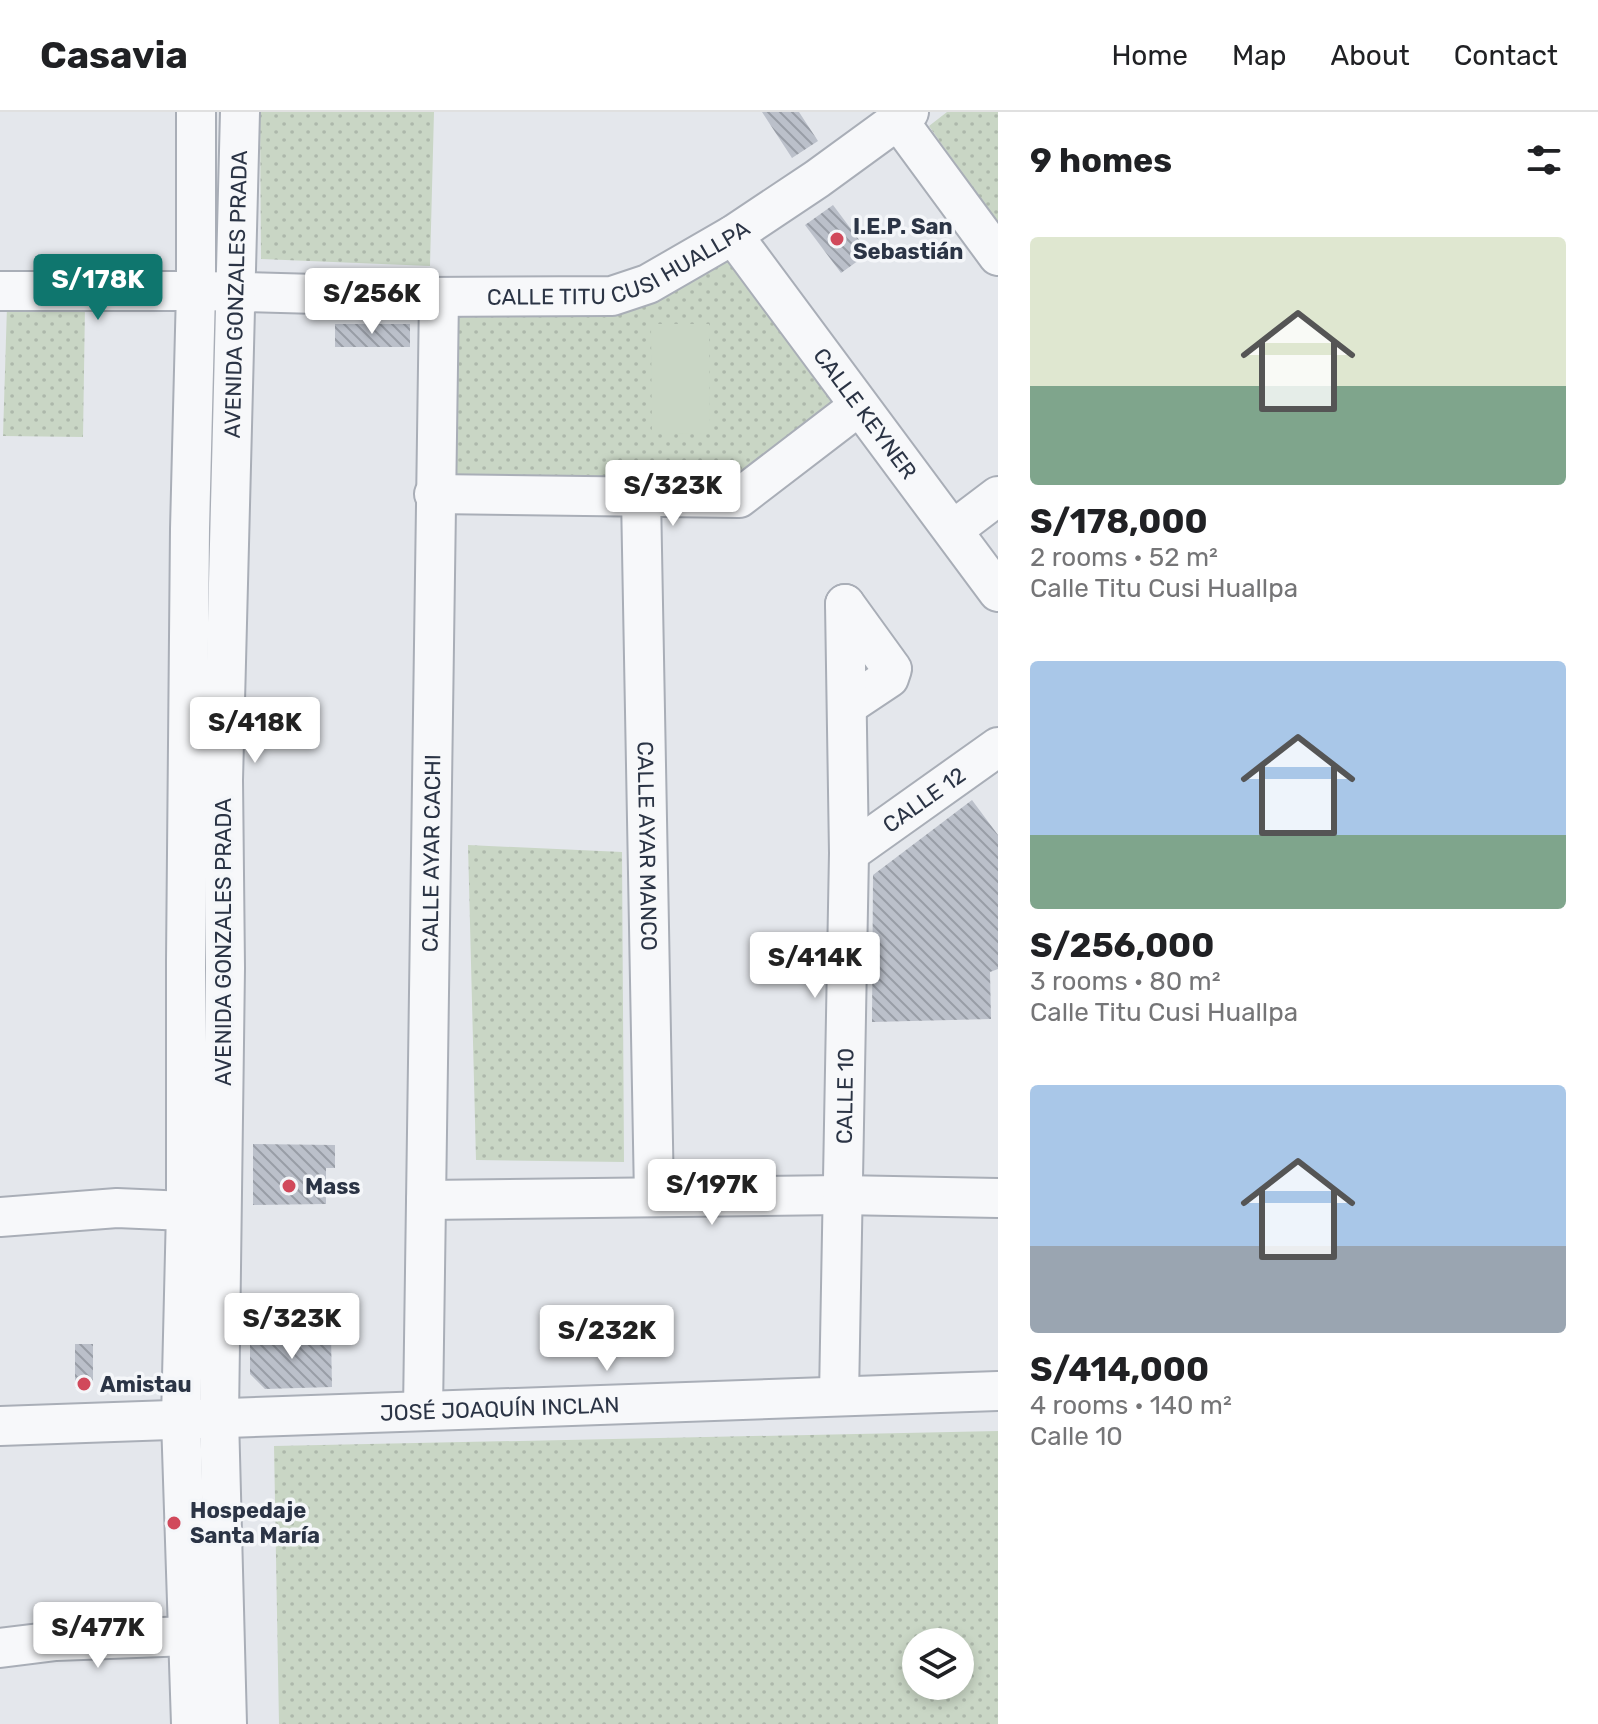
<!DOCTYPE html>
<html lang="en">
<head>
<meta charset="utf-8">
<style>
	body { margin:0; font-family:Rubik,sans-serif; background:#f6f6f6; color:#202124; height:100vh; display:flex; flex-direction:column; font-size:30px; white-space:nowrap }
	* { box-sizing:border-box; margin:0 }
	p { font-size:26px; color:#757577 }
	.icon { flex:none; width:44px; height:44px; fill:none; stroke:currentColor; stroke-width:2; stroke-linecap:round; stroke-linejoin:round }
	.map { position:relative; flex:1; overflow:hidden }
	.sheet { display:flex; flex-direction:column; background:#fff; width:600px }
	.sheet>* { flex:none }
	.fabs { position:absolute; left:902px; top:1516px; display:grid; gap:16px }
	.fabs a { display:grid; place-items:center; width:72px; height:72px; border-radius:50%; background:#fff; box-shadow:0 4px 12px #0003; font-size:40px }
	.price { position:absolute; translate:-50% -68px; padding:0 18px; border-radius:8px; background:#fff; color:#222; font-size:26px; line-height:52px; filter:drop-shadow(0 2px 4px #0008) }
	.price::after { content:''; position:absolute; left:50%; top:48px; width:24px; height:18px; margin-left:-12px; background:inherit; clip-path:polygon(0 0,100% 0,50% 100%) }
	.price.selected { background:#0f766e; color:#fff }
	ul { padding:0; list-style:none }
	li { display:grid; align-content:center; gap:16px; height:424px; padding:0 32px }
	li span { display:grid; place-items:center; height:248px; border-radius:8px; color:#555 }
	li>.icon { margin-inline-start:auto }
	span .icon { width:144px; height:144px; fill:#fffc; stroke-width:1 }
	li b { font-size:34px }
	h2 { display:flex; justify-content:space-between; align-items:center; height:96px; padding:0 32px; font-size:34px }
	header { display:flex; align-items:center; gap:48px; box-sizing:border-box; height:112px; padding:0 40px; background:#fff; border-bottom:2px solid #e0e0e0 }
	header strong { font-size:38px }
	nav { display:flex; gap:44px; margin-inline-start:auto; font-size:28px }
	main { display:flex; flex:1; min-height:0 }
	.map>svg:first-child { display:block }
	.park { fill:url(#park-dots); fill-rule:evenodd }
	.pitch { fill:#c9d6c5 }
	.building { fill:url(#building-back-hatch) }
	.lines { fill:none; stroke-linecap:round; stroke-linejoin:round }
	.minor-casing { stroke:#a9aeb7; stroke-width:42 }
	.minor { stroke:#f7f8fa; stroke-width:38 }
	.poi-dot { fill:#d1495b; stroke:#f4f6f9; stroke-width:3 }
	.labels { text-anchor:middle; stroke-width:7; stroke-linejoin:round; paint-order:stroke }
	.poi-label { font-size:22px; font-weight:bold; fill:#2b3445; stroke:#f4f6f9; text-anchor:start }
	.street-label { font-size:22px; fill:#2b3445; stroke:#f4f6f9 }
</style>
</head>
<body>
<header>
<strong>Casavia</strong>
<nav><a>Home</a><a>Map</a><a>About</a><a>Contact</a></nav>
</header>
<main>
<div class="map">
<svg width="998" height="1612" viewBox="0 0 998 1612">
	<defs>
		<pattern id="park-dots" width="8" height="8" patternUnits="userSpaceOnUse" patternTransform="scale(2)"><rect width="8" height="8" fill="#c9d6c5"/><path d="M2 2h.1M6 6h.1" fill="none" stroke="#adb8ab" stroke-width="1.8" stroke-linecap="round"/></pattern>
		<pattern id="building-back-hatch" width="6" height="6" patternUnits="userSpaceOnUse" patternTransform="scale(2)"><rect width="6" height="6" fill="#bbc0ca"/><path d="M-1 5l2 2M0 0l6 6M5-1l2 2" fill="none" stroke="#989da6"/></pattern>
	</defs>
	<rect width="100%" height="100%" fill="#e4e7ec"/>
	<!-- park -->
	<path class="park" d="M260,0H434L430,154L261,147Z
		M947,0H998V112L929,14Z
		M732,138L841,292L766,350L733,362L652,366L453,365L456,190L595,193Z
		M7,194H85L83,325L3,324Z
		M468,733L622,740L624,1050L476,1048Z
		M998,1319V1612H279L274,1334ZM916,1530H960V1574H916Z"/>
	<!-- pitch -->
	<path class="pitch" d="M651,212H709L710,321L652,322Z"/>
	<!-- building -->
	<path class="building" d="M762,0H799L818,29L792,46Z
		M833,93L869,141L841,161L805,113Z
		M335,212H410V235H335Z
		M972,688L998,723V857L990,860L991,907L872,910L873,763Z
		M253,1032L335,1033V1056H326V1092L253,1093Z
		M331,1223L332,1275L265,1277L250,1262V1224Z
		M75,1232H93V1276H75Z"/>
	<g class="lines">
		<defs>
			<g id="minor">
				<path d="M898,8L998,144"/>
				<path id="s1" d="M733,123L998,480"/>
				<path id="s2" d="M0,179H204L424,185L612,184L648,172L733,123L817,67L909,0"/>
				<path d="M434,382L739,386L859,294"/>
				<path id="s3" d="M641,384L654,1084"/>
				<path d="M953,418L998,384"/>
				<path d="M845,492L892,557L889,566L847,594"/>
				<path id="s4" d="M849,741L998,635"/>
				<path d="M426,1088L841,1083L998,1086"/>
				<path d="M0,1105L117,1096L186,1099"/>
				<path id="s5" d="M839,1284L849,741L845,492"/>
				<path id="s6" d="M423,1299L439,185"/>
				<path id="s7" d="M0,1314L998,1279"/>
				<path d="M0,1536L56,1529L189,1524"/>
				<path d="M191,1612L181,1307L186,1099V849L190,417L196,179V0"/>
				<path id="s8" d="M227,1612L219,1305L225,856L223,668L240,0"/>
			</g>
		</defs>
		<!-- minor casing -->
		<use href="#minor" class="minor-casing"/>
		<!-- minor -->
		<use href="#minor" class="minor"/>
	</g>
	<!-- markers -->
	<g class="poi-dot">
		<circle cx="837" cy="127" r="8"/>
		<circle cx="289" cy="1074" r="8"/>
		<circle cx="84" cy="1272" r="8"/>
		<circle cx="174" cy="1411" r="8"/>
	</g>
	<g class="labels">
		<!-- poi labels -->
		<g class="poi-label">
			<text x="853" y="122">I.E.P. San<tspan x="853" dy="25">Sebastián</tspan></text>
			<text x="305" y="1082">Mass</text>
			<text x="100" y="1280">Amistau</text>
			<text x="190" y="1406">Hospedaje<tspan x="190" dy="25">Santa María</tspan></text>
		</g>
		<!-- street labels -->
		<g class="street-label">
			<text dy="8" stroke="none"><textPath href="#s2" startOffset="626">CALLE TITU CUSI HUALLPA</textPath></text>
			<text dy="8" stroke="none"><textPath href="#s8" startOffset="1430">AVENIDA GONZALES PRADA</textPath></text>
			<text dy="8" stroke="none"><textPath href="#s1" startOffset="222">CALLE KEYNER</textPath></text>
			<text dy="8" stroke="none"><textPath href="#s4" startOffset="92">CALLE 12</textPath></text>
			<text dy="8" stroke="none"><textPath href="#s3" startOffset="350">CALLE AYAR MANCO</textPath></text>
			<text dy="8" stroke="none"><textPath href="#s6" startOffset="558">CALLE AYAR CACHI</textPath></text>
			<text transform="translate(223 830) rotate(-90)" y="8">AVENIDA GONZALES PRADA</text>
			<text dy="8" stroke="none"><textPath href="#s5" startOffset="300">CALLE 10</textPath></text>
			<text dy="8" stroke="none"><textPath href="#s7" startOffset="500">JOSÉ JOAQUÍN INCLAN</textPath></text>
		</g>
	</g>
</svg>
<div class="fabs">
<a><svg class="icon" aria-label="layers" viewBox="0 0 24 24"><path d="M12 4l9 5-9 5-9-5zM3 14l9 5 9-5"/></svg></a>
</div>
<b class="price selected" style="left:98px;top:210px">S/178K</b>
<b class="price" style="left:372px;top:224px">S/256K</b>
<b class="price" style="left:673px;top:416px">S/323K</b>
<b class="price" style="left:255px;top:653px">S/418K</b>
<b class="price" style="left:815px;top:888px">S/414K</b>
<b class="price" style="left:712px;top:1115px">S/197K</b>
<b class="price" style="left:292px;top:1249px">S/323K</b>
<b class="price" style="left:607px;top:1261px">S/232K</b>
<b class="price" style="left:98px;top:1558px">S/477K</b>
</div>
<section class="sheet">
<h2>9 homes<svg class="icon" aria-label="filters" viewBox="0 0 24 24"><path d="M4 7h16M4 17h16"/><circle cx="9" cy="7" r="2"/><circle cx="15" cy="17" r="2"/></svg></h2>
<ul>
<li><span style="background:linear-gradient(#dfe7d0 60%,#7fa58c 0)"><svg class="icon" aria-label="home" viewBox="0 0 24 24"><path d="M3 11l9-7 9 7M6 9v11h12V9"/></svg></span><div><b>S/178,000</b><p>2 rooms · 52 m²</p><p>Calle Titu Cusi Huallpa</p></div></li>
<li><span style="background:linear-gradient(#a9c7e8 70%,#7fa58c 0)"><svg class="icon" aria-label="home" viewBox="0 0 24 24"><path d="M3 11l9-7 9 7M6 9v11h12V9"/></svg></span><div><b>S/256,000</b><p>3 rooms · 80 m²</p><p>Calle Titu Cusi Huallpa</p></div></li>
<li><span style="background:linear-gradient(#a9c7e8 65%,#9aa5b1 0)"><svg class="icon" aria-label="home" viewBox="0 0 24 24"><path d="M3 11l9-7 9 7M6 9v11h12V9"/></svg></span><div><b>S/414,000</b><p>4 rooms · 140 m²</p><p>Calle 10</p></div></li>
</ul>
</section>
</main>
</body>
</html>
